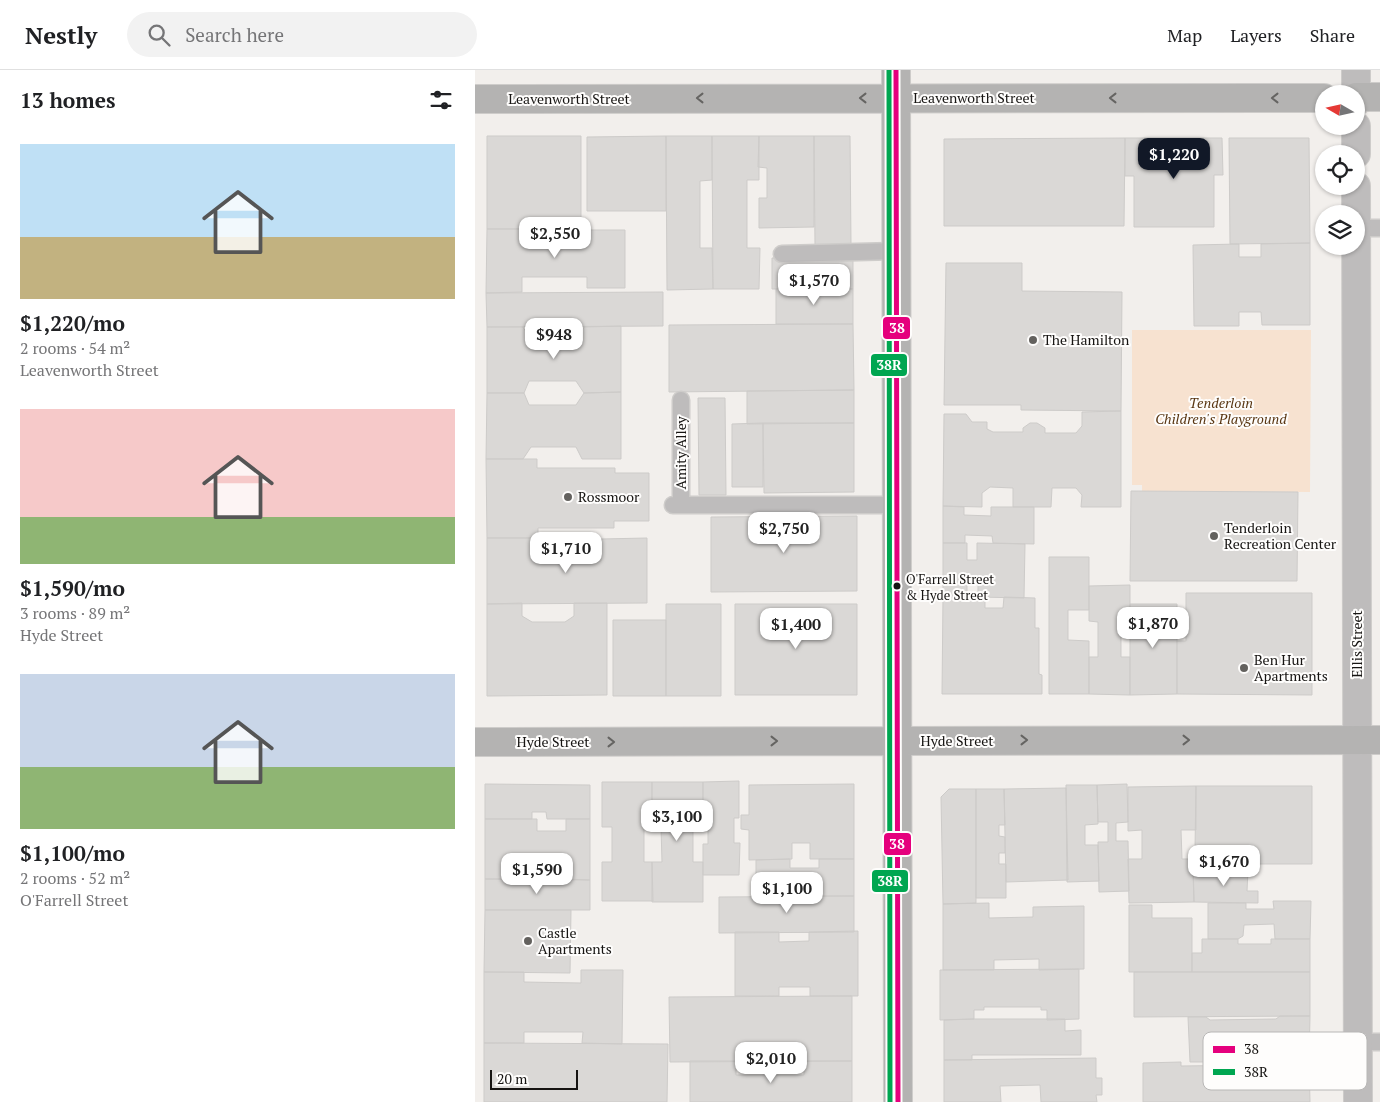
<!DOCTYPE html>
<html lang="en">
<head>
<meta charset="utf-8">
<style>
	body { margin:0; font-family:"PT Serif",serif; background:#f2f2f2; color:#202124; height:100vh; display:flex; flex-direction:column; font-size:19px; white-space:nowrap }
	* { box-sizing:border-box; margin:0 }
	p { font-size:16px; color:#757577 }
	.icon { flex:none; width:28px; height:28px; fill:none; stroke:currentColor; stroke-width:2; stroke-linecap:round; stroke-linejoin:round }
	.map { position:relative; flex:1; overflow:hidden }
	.side { display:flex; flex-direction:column; background:#fff; width:475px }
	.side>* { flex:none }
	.needle { width:32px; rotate:279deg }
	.fabs { position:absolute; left:840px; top:15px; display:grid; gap:10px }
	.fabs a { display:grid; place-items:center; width:50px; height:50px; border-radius:50%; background:#fff; box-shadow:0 1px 4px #0004; font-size:25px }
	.scale { position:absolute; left:15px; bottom:12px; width:88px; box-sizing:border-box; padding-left:5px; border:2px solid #161412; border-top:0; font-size:14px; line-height:18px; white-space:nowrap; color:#161412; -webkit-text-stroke:4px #fefdfc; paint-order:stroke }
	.price { position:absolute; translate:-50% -42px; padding:0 11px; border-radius:10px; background:#fff; color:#222; font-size:16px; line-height:32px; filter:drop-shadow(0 1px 2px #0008) }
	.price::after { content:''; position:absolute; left:50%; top:30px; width:15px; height:11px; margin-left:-8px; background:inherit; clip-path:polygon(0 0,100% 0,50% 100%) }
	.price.selected { background:#111827; color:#fff }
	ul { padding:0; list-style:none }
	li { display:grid; align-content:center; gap:10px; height:265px; padding:0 20px }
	li span { display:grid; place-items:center; height:155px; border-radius:0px; color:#555 }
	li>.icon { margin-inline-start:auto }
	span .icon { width:90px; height:90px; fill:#fffc; stroke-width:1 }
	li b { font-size:21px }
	h2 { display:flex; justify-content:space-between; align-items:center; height:60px; padding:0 20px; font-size:21px }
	header { display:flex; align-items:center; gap:30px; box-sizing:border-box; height:70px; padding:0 25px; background:#fff; border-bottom:1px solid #e0e0e0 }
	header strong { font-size:24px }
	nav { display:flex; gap:28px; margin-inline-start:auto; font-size:18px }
	.search { width:350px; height:45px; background:#f2f2f2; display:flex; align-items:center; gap:12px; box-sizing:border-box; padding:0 18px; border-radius:28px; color:#757577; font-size:19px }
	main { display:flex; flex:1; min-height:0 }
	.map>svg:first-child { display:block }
	.green { fill:#f7e2d0 }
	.building { fill:#dad8d6; stroke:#cdcbc9 }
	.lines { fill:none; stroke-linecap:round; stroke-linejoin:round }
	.lane-casing { stroke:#ceccca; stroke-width:19 }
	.street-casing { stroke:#ceccca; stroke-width:30 }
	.secondary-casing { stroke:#ceccca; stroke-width:30 }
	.lane { stroke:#bebcbc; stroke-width:16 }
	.street { stroke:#bebcbc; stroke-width:28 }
	.secondary { stroke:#b4b3b2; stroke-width:28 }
	.bus-1-casing { stroke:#fefdfc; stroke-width:9 }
	.bus-2-casing { stroke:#fefdfc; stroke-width:9 }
	.bus-1 { stroke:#e5007d; stroke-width:5 }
	.bus-2 { stroke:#00a651; stroke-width:5 }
	.oneway { stroke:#656462 }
	.poi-dot { fill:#63615e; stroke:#fefdfc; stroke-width:2 }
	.bus-dot { fill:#161412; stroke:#fefdfc; stroke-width:2 }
	.labels { text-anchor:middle; stroke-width:4; stroke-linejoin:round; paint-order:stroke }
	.bus-label { font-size:13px; fill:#161412; stroke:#fefdfc; text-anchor:start }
	.street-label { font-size:14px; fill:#161412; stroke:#fefdfc }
	.poi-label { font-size:14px; fill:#161412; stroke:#fefdfc; text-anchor:start }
	.park-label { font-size:14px; font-style:italic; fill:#583511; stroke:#fefdfc }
	.key { fill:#fefdfc; stroke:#b8b7b6; stroke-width:1 }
	.key-label { font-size:14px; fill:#161412 }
	.line-badge { stroke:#fefdfc; stroke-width:2 }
	.badge-label { font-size:14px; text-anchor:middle; font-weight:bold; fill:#fff }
</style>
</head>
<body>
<header>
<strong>Nestly</strong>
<div class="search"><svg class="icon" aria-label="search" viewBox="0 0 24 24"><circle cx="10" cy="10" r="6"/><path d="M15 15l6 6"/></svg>Search here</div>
<nav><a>Map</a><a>Layers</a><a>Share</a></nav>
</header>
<main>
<section class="side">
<h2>13 homes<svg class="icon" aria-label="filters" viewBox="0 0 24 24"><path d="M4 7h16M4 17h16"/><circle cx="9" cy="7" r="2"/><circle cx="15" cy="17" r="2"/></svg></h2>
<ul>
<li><span style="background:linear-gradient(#bfe0f5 60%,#c2b280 0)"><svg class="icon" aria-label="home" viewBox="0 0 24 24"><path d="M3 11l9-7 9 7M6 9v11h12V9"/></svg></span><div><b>$1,220/mo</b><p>2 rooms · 54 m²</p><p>Leavenworth Street</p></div></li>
<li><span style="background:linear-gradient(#f6c9c9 70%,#8fb573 0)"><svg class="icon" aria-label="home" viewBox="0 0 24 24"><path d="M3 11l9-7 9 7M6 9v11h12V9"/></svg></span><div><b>$1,590/mo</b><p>3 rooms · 89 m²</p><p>Hyde Street</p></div></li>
<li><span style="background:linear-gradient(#c9d6e8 60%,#8fb573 0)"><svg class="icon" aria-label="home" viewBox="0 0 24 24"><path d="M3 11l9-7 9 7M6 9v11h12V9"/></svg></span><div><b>$1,100/mo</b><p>2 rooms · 52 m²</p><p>O'Farrell Street</p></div></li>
</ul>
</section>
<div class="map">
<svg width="905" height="1032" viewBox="0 0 905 1032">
	<rect width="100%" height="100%" fill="#f2efec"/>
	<!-- green -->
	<path class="green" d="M657,260H836L835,422L667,421V415H657Z"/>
	<!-- building -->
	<path class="building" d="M12,66H106V160L73,159L74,149L55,150V159H12Z
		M191,66V141H112V67Z
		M191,66H237V110L225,111V178H237L238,219L192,220Z
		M237,66H284V110H272V178H285L284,219H238Z
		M284,66H339V157L284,158V128H292V98L283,97Z
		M339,66H375L376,175H340Z
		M650,68L649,156H469V69Z
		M650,68H747L748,105H739V157H659V106H650Z
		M754,68H834L835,173L755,174Z
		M12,159H51V171L106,170V160H150V218H112V207H47V222L11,223Z
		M835,173V255H787L786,242H764V256H719L718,175L764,174V187H786V174Z
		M378,187V219H297V188Z
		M471,193H547V221L647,222L646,341L546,340V335H469Z
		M301,219H378V254H301Z
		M188,222V256L12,257L11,223Z
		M378,254L379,320L194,322V255Z
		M146,256V322L109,323L101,311H54L49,323H12V257H48L55,269H102L109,257Z
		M379,320V353L272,354V321Z
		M146,322V389H107L101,377H56L48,389H11L12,323H49L54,335H101L109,323Z
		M223,328H250L251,425H224Z
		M646,341V437H606L607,425L601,418H577L576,437H538V418L515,417L507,423V437L468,436L469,344H491L497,352H512V359L518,362H548V358L555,353H562L570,358V363H601L607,356V342Z
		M288,353H379V422L289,423Z
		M288,353V417H257V354Z
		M11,389H62V398H140V403H174V451H139V458H63V468H12Z
		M656,421L823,422L822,511H655Z
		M468,436L489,437V445L516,446V437H559V474L518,473L517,466L490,465V473H468Z
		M382,446V521L236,522V447Z
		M12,468H63V491H126V469L172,468V533L12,534Z
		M468,473H492V490H502V473L550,474L549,528L503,527V512H492V527H468Z
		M574,487H614V540H593V570L614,571V624H574Z
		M655,515V551H646V587H655V625L614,624V587H623V552L614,551V516Z
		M711,523H837V625L702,624V571H711Z
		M468,527H510V538H528L529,527L560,528V558H564V604L567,605V624H467Z
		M47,533V546L57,552H90L99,546V533H132V625L12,626V534Z
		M191,534H246V626H191Z
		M260,534H382V625H260Z
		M655,534H702V624L655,625Z
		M138,550H191V626H138Z
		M264,711V748H259V773H265L264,805H228V774H233V748H228V712Z
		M127,712H177V756L169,757V792H177L178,831H127V792H137V757H127Z
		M177,712H228V757H218V792H228V832H177V792H187L186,757L177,756Z
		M10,714L115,715V749H72L71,742H57V749H10Z
		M379,714V789H335V773H317V789L274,790V760L266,759V745H274V715Z
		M652,714L653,752L641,753V771H653L654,821L624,822L623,772H633V752H623L622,715Z
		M591,715H622L623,754L610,755V775H623L624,811L592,812Z
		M721,716V760H706L707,789H718L719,832L654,833L653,789H667V760L653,761V717Z
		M721,716H837V794H751V779H720Z
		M591,718L593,810L531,812L529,719Z
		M474,719H501V833L468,834L466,727Z
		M501,719H529L530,755H524V766L530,767V783H524V794H531V828H501Z
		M10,749H62V761H91V749H115V810L91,809V798H62V809H10Z
		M315,789V798H344V789H379V826H343V819H317V826L281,827V790Z
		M739,800H773L772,821H783V833L719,832L718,803L739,804Z
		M10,809L115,810V840H10Z
		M379,826V862L244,863V827Z
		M798,831H836L835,869H800L799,854L769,855L768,866L763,869H733V833H771V839H799Z
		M514,833V848L558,847V837L609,836V899L564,900V889L519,890V900H468V834Z
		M654,835H677V848H717V902H654Z
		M10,840H96L95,903L9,902Z
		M383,861V926H335V917H304V926H260V862H304V872L334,871V862Z
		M727,869H763V874H796V869H835V902H717V883H727Z
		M604,899V949L572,950V940H566V937H509V940H499V949L465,950V900Z
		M106,900H148L147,974L107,973L108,962H49V973H9V902H49V912L106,913Z
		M659,902H835V946L659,947Z
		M377,926V991L195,992L194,927Z
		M805,946H835L834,991H804L800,985L732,986L729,992H715L713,947H731L735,950L801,949Z
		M499,949H590V961L606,960V985H497V990H469V950Z
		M9,973L193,974L192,1032H9Z
		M621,988V1008H627V1025H621L622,1032H566L565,1015L525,1016L526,1032H469V990Z
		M215,991H261V1005H329V991H377V1032H215Z
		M789,991H834L835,1032H668V993L706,992V996L790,995Z"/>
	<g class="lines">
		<defs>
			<path id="lane" d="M881,158H905
				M307,184L421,181
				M206,330V435
				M198,435H422
				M883,972H905"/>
			<path id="street" d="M881,0V32
				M881,56V84
				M881,116L883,1032"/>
			<path id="secondary" d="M421,0L423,1032
				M881,27H905
				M0,29L849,28
				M0,672L905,670"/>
		</defs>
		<!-- lane casing -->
		<use href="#lane" class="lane-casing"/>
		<!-- street casing -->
		<use href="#street" class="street-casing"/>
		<!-- secondary casing -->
		<use href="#secondary" class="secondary-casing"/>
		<!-- lane -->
		<use href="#lane" class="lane"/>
		<!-- street -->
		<use href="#street" class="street"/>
		<!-- secondary -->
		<use href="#secondary" class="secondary"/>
		<defs>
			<path id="bus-1" d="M421,0L423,1032"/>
			<path id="bus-2" d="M414,0L415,1032"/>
		</defs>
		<!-- bus-1 casing -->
		<use href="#bus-1" class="bus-1-casing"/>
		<!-- bus-2 casing -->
		<use href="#bus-2" class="bus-2-casing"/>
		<!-- bus-1 -->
		<use href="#bus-1" class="bus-1"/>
		<!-- bus-2 -->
		<use href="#bus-2" class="bus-2"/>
	</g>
	<!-- one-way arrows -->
	<defs><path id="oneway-chevron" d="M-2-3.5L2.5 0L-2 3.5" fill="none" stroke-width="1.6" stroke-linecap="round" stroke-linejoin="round" transform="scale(1.25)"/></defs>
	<g class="oneway">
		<use href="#oneway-chevron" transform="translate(225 28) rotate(180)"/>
		<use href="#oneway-chevron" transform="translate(388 28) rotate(-180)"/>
		<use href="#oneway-chevron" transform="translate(638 28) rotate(180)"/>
		<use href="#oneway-chevron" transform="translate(800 28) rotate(180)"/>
		<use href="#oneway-chevron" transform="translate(549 670)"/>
		<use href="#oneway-chevron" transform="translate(711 670)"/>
		<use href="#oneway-chevron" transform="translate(299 671)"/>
		<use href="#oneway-chevron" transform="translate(136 672)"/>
	</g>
	<!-- markers -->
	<g class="poi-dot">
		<circle cx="558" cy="270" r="5"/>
		<circle cx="93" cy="427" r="5"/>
		<circle cx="739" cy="466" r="5"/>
		<circle cx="769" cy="598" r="5"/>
		<circle cx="53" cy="871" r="5"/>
	</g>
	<circle class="bus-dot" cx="422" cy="516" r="4.5"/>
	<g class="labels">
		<!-- bus labels -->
		<g class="bus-label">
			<text x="431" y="514">O'Farrell Street<tspan x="431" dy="16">&amp; Hyde Street</tspan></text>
		</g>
		<!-- street labels -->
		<g class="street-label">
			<text x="499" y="33">Leavenworth Street</text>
			<text x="94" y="34">Leavenworth Street</text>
			<text transform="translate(206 383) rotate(-90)" y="5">Amity Alley</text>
			<text transform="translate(882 574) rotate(-90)" y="5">Ellis Street</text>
			<text x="482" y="676">Hyde Street</text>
			<text x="78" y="677">Hyde Street</text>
		</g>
		<!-- poi labels -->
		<g class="poi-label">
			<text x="568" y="275">The Hamilton</text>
			<text x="103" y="432">Rossmoor</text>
			<text x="749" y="463">Tenderloin<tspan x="749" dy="16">Recreation Center</tspan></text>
			<text x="779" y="595">Ben Hur<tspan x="779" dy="16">Apartments</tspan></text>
			<text x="63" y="868">Castle<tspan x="63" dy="16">Apartments</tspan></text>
		</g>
		<!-- park labels -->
		<g class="park-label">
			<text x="746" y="338">Tenderloin<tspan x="746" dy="16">Children's Playground</tspan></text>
		</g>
	</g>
	<!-- legend -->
	<rect x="728" y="962" width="164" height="58" rx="8" class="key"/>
	<rect x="738" y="976" width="22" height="7" fill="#e5007d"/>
	<rect x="738" y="999" width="22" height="6" fill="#00a651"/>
	<g class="key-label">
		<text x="769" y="984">38</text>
		<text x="769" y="1007">38R</text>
	</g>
	<g class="line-badge">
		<rect x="407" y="246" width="29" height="24" rx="5" fill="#e5007d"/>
		<rect x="395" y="283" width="38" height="24" rx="5" fill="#00a651"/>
		<rect x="408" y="762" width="29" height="24" rx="5" fill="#e5007d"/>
		<rect x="396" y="799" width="38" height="24" rx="5" fill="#00a651"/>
	</g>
	<g class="badge-label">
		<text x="422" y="263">38</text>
		<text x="414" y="300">38R</text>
		<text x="422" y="779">38</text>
		<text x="415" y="816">38R</text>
	</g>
</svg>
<div class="fabs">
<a><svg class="needle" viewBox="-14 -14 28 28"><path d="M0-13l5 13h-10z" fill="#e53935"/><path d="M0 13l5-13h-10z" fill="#757577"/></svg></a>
<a><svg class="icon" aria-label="locate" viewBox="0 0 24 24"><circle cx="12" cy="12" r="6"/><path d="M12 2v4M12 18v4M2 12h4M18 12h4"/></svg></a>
<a><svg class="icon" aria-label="layers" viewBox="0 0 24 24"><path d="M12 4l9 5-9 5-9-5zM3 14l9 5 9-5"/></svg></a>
</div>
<div class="scale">20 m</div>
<b class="price selected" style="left:699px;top:110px">$1,220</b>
<b class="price" style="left:80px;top:189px">$2,550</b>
<b class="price" style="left:339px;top:236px">$1,570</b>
<b class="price" style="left:79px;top:290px">$948</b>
<b class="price" style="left:309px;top:484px">$2,750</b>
<b class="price" style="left:91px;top:504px">$1,710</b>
<b class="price" style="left:678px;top:579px">$1,870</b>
<b class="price" style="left:321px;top:580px">$1,400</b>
<b class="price" style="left:202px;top:772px">$3,100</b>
<b class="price" style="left:749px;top:817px">$1,670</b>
<b class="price" style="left:62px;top:825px">$1,590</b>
<b class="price" style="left:312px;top:844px">$1,100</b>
<b class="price" style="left:296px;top:1014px">$2,010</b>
</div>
</main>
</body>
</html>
